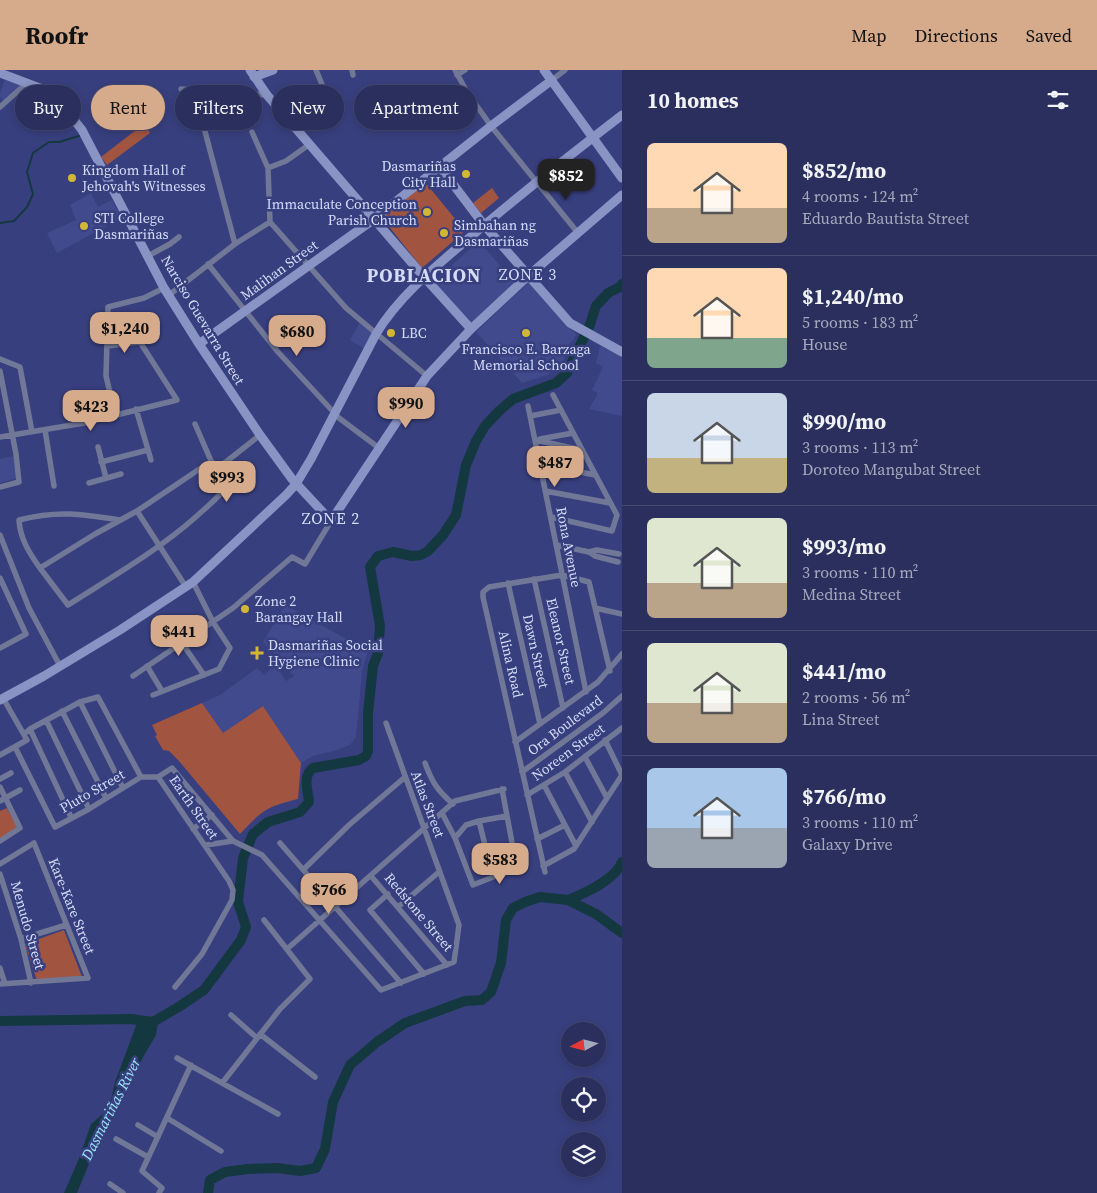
<!DOCTYPE html>
<html lang="en">
<head>
<meta charset="utf-8">
<style>
	body { margin:0; font-family:"Source Serif 4",serif; background:#323764; color:#f1f3f6; height:100vh; display:flex; flex-direction:column; font-size:19px; white-space:nowrap }
	* { box-sizing:border-box; margin:0 }
	p { font-size:16px; color:#a5a9bc }
	.icon { flex:none; width:28px; height:28px; fill:none; stroke:currentColor; stroke-width:2; stroke-linecap:round; stroke-linejoin:round }
	.map { position:relative; flex:1; overflow:hidden }
	.side { display:flex; flex-direction:column; background:#2a2f5e; width:475px }
	.side>* { flex:none }
	.hud { position:absolute; left:15px; top:15px; width:475px; height:45px; display:flex; gap:10px }
	.needle { width:32px; rotate:263deg }
	.tools { position:absolute; left:561px; top:952px; display:grid; gap:10px }
	.tools a { display:grid; place-items:center; width:45px; height:45px; border-radius:50%; background:#2a2f5e; box-shadow:0 2px 8px #0003,0 0 0 1px #464a73; font-size:25px }
	.price { position:absolute; translate:-50% -42px; padding:0 11px; border-radius:10px; background:#d6ab8b; color:#111; font-size:16px; line-height:32px; filter:drop-shadow(0 1px 2px #0008) }
	.price::after { content:''; position:absolute; left:50%; top:30px; width:15px; height:11px; margin-left:-8px; background:inherit; clip-path:polygon(0 0,100% 0,50% 100%) }
	.price.active { background:#222; color:#fff }
	ul { padding:0; list-style:none }
	li { display:flex; align-items:center; gap:15px; height:125px; padding:0 25px }
	li+li { border-top:1px solid #464a73 }
	li span { display:grid; place-items:center; flex:none; width:140px; height:100px; border-radius:8px; color:#555 }
	li>.icon { margin-inline-start:auto }
	span .icon { width:60px; height:60px; fill:#fffc; stroke-width:1 }
	li b { font-size:21px }
	h2 { display:flex; justify-content:space-between; align-items:center; height:60px; padding:0 25px; font-size:21px }
	.pill { padding:0 18px; border-radius:22px; background:#2a2f5e; box-shadow:0 2px 8px #0003,0 0 0 1px #464a73; font-size:18px; line-height:45px }
	.pill.active { background:#d6ab8b; color:#111 }
	header { display:flex; align-items:center; gap:30px; box-sizing:border-box; height:70px; padding:0 25px; background:#d6ab8b; color:#111 }
	header strong { font-size:24px }
	nav { display:flex; gap:28px; margin-inline-start:auto; font-size:18px }
	main { display:flex; flex:1; min-height:0 }
	.map>svg:first-child { display:block }
	.built { fill:#424a8e }
	.green { fill:#a15541 }
	.water { fill:#143840 }
	.lines { fill:none; stroke-linecap:round; stroke-linejoin:round }
	.stream { stroke:#143840; stroke-width:2 }
	.river { stroke:#143840; stroke-width:10 }
	.street { stroke:#717897; stroke-width:5.5 }
	.secondary { stroke:#8993c4; stroke-width:9 }
	.poi-dot { fill:#d4b635; stroke:#383f7e; stroke-width:2 }
	.labels { text-anchor:middle; stroke-width:5; stroke-linejoin:round; paint-order:stroke }
	.poi-label { font-size:14px; fill:#d5dcfa; stroke:#383f7e; text-anchor:start }
	.street-label { font-size:14px; fill:#d5dcfa; stroke:#383f7e }
	.water-label { font-size:15px; font-style:italic; fill:#99e9fd; stroke:#383f7e }
	.quarter-label { font-size:16px; letter-spacing:1px; fill:#d5dcfa; stroke:#383f7e }
	.district-label { font-size:19px; font-weight:bold; letter-spacing:1px; fill:#d5dcfa; stroke:#383f7e }
</style>
</head>
<body>
<header>
<strong>Roofr</strong>
<nav><a>Map</a><a>Directions</a><a>Saved</a></nav>
</header>
<main>
<div class="map">
<svg width="622" height="1123" viewBox="0 0 622 1123">
	<rect width="100%" height="100%" fill="#383f7e"/>
	<!-- built -->
	<path class="built" d="M5,10L22,15L4,31L0,27V23Z
		M91,123L98,137L112,130L121,148L57,183L47,163L76,150L70,135Z
		M479,171L507,204L516,198L523,205L471,255L433,212Z
		M529,212L569,258L577,264L569,275L562,294L550,304L522,313L476,262Z
		M360,252L374,263L365,279L350,270Z
		M600,276L622,286V346L589,339L598,323L592,320L603,297L596,293Z
		M14,386L18,408L0,413V389Z
		M285,535L368,581L362,601L356,667L350,675L337,680L313,686L301,693L263,636L223,664L202,633L220,625L257,598L264,605L275,595L286,611L294,606L263,572Z"/>
	<!-- green -->
	<path class="green" d="M145,53L150,63L107,95L101,87Z
		M425,112L465,161L422,198L383,149V146Z
		M492,118L499,128L481,143L473,133Z
		M202,633L223,663L263,636L301,693L298,729C265,737 263,740 240,764L179,691L169,681L163,680L155,666L157,665L152,655Z
		M7,738L17,757L0,769V741Z
		M64,860L82,907L37,911L25,874Z"/>
	<!-- water -->
	<path class="water" d="M158,952L156,965L143,987L119,1039L98,1072L77,1123H64L80,1086L91,1054L105,1042L111,1030L115,1012L137,953Z"/>
	<g class="lines">
		<!-- stream -->
		<path class="stream" d="M0,153L14,151L27,137L33,124L27,102L33,83L49,72H59L82,65"/>
		<!-- river -->
		<path class="river" d="M589,257L596,236L608,223L620,217L622,214
			M568,830C585,823 615,810 622,792
			M0,951L131,949L153,952
			M147,964L153,952L180,936L204,920L241,870L246,857L238,832L243,788L253,764L268,752L300,742L309,732C308,720 302,706 313,698L359,690L366,686L368,681V643L373,596L378,583L380,556L370,497L378,486L393,482L412,486L421,485L428,481L443,465L456,445L466,395L476,371L485,356L499,341L513,329L556,313L567,303L584,267
			M208,1123L210,1110L225,1102L248,1099L277,1098L300,1101L316,1098L325,1079L333,1032L350,995L377,972L405,953L465,931L482,930L491,922L501,893L506,850L513,838L525,832L540,827L568,830L596,844L622,863"/>
		<!-- street -->
		<path class="street" d="M316,0L328,29
			M352,0L353,5
			M455,0L467,22L491,56L578,163
			M457,5L465,0
			M552,10L565,0
			M181,19L267,25
			M0,37L27,13
			M203,54L235,174
			M252,62L268,98
			M270,152L346,238L427,306
			M270,152L268,98L286,91L310,74
			M148,186L170,174L179,167
			M208,194L278,282L339,348L379,378
			M169,225L235,174L270,152
			M107,276L140,272
			M0,289L20,297L32,362
			M0,301L16,384L19,412L0,417
			M528,336L586,622
			M136,339L151,390
			M115,344L106,306L108,237L144,228L164,218
			M530,346L561,340
			M195,354L212,393
			M45,360L54,416
			M0,367L84,353L177,330L140,272L139,252
			M540,369L573,363
			M535,370L582,380
			M98,377L106,408
			M101,392L148,380
			M540,394L595,405
			M222,395L212,393L207,394L137,441L95,464L40,498L68,535C112,507 159,480 198,445C210,434 222,425 230,412L222,395L260,365
			M89,413L121,404
			M545,421L610,433
			M137,441L186,517
			M551,447L612,461L617,445L553,325
			M0,465L29,538L60,596
			M556,475L589,482L595,486L618,492
			M589,482L597,480L619,484
			M40,498C29,483 20,468 19,450C58,440 82,444 120,450
			M0,508L26,564L0,578
			M534,509L563,638
			M508,513L540,654
			M595,538L622,544
			M182,573L204,605
			M147,596L162,621
			M133,606L233,538L292,487L305,494L331,451
			M153,625L219,599L230,578L213,552L193,512
			M80,632L123,718
			M62,641L106,728
			M46,650L89,739
			M30,659L71,747
			M24,664L30,659L80,632L98,627L141,707
			M605,670L622,705
			M515,672L598,612L622,584
			M15,677L55,757L89,739L141,707
			M0,685L27,670L3,628
			M585,687L607,728
			M425,693C432,712 437,720 453,734
			M522,702L603,643L622,626
			M565,702L592,752
			M141,707H158L229,811L233,820L232,830L202,884L175,917
			M158,707L172,698L233,771
			M0,709L11,703
			M544,715L576,776
			M0,717L20,758L0,771
			M527,725L565,702L622,658
			M0,731L20,720
			M442,743L455,768L473,815L493,807L516,794L502,719
			M479,751L493,807
			M193,759L212,745
			M455,768L466,755L479,751L507,746
			M537,769L565,755
			M280,773L401,913
			M206,775L233,771L262,785L381,920L454,892L459,855L386,653
			M0,794L34,773L88,908L0,914
			M543,796L574,779L622,705
			M304,799L349,755L404,708
			M545,802L483,527V522L489,517L562,505L589,512L610,601
			M0,804L21,869L31,913
			M371,806L447,895
			M388,824L370,840L424,904
			M398,837L439,802
			M21,869L66,855
			M287,879L455,731L504,719
			M0,898L5,914
			M231,945L257,968
			M260,964L315,1007
			M177,988L278,1044
			M223,1012L280,939L310,909L264,850
			M167,1048L221,1081
			M138,1055L158,1067
			M116,1069L148,1087
			M110,1114L123,1123
			M159,1123L162,1118L142,1101L191,995"/>
		<!-- secondary -->
		<path class="secondary" d="M250,0L267,25L424,207L471,259
			M544,0L622,108
			M0,3L53,23L82,60L164,218L199,274L260,365L292,409L331,451L427,306L471,259L528,206L622,125
			M254,7L273,0
			M440,97L484,155L570,253L622,282
			M199,274L370,152L491,56L552,10
			M0,630L44,606L120,560L193,512L286,425L296,414L311,389L376,264C399,226 435,197 468,169C518,126 570,85 622,45"/>
	</g>
	<!-- markers -->
	<g class="poi-dot">
		<circle cx="466" cy="104" r="5"/>
		<circle cx="72" cy="108" r="5"/>
		<circle cx="427" cy="142" r="5"/>
		<circle cx="84" cy="156" r="5"/>
		<circle cx="444" cy="163" r="5"/>
		<circle cx="391" cy="263" r="5"/>
		<circle cx="526" cy="263" r="5"/>
		<circle cx="245" cy="539" r="5"/>
		<path d="M254.5 575.5h5v5h5v5h-5v5h-5v-5h-5v-5h5z"/>
	</g>
	<g class="labels">
		<!-- poi labels -->
		<g class="poi-label">
			<text x="456" y="101" text-anchor="end">Dasmariñas<tspan x="456" dy="16">City Hall</tspan></text>
			<text x="82" y="105">Kingdom Hall of<tspan x="82" dy="16">Jehovah's Witnesses</tspan></text>
			<text x="417" y="139" text-anchor="end">Immaculate Conception<tspan x="417" dy="16">Parish Church</tspan></text>
			<text x="94" y="153">STI College<tspan x="94" dy="16">Dasmariñas</tspan></text>
			<text x="454" y="160">Simbahan ng<tspan x="454" dy="16">Dasmariñas</tspan></text>
			<text x="401" y="268">LBC</text>
			<text x="526" y="284" text-anchor="middle">Francisco E. Barzaga<tspan x="526" dy="16">Memorial School</tspan></text>
			<text x="255" y="536">Zone 2<tspan x="255" dy="16">Barangay Hall</tspan></text>
			<text x="268" y="580">Dasmariñas Social<tspan x="268" dy="16">Hygiene Clinic</tspan></text>
		</g>
		<!-- street labels -->
		<g class="street-label">
			<text transform="translate(279 200) rotate(-36)" y="5">Malihan Street</text>
			<text transform="translate(203 250) rotate(59)" y="5">Narciso Guevarra Street</text>
			<text transform="translate(569 477) rotate(79)" y="5">Rona Avenue</text>
			<text transform="translate(561 571) rotate(77)" y="5">Eleanor Street</text>
			<text transform="translate(536 581) rotate(77)" y="5">Dawn Street</text>
			<text transform="translate(511 594) rotate(77)" y="5">Alina Road</text>
			<text transform="translate(565 655) rotate(-37)" y="5">Ora Boulevard</text>
			<text transform="translate(568 682) rotate(-36)" y="5">Noreen Street</text>
			<text transform="translate(92 721) rotate(-30)" y="5">Pluto Street</text>
			<text transform="translate(428 734) rotate(69)" y="5">Atlas Street</text>
			<text transform="translate(194 737) rotate(55)" y="5">Earth Street</text>
			<text transform="translate(72 836) rotate(68)" y="5">Kare-Kare Street</text>
			<text transform="translate(419 842) rotate(50)" y="5">Redstone Street</text>
			<text transform="translate(28 855) rotate(74)" y="5">Menudo Street</text>
		</g>
		<!-- water labels -->
		<g class="water-label">
			<text transform="translate(111 1039) rotate(-63)" y="5">Dasmariñas River</text>
		</g>
		<!-- quarter labels -->
		<g class="quarter-label">
			<text x="528" y="210">ZONE 3</text>
			<text x="331" y="454">ZONE 2</text>
		</g>
		<!-- district labels -->
		<g class="district-label">
			<text x="424" y="212">POBLACION</text>
		</g>
	</g>
</svg>
<div class="tools">
<a><svg class="needle" viewBox="-14 -14 28 28"><path d="M0-13l5 13h-10z" fill="#e53935"/><path d="M0 13l5-13h-10z" fill="#a5a9bc"/></svg></a>
<a><svg class="icon" aria-label="locate" viewBox="0 0 24 24"><circle cx="12" cy="12" r="6"/><path d="M12 2v4M12 18v4M2 12h4M18 12h4"/></svg></a>
<a><svg class="icon" aria-label="layers" viewBox="0 0 24 24"><path d="M12 4l9 5-9 5-9-5zM3 14l9 5 9-5"/></svg></a>
</div>
<b class="price active" style="left:566px;top:131px">$852</b>
<b class="price" style="left:125px;top:284px">$1,240</b>
<b class="price" style="left:297px;top:287px">$680</b>
<b class="price" style="left:406px;top:359px">$990</b>
<b class="price" style="left:91px;top:362px">$423</b>
<b class="price" style="left:555px;top:418px">$487</b>
<b class="price" style="left:227px;top:433px">$993</b>
<b class="price" style="left:179px;top:587px">$441</b>
<b class="price" style="left:500px;top:815px">$583</b>
<b class="price" style="left:329px;top:845px">$766</b>
<div class="hud">
<a class="pill">Buy</a>
<a class="pill active">Rent</a>
<a class="pill">Filters</a>
<a class="pill">New</a>
<a class="pill">Apartment</a>
</div>
</div>
<section class="side">
<h2>10 homes<svg class="icon" aria-label="filters" viewBox="0 0 24 24"><path d="M4 7h16M4 17h16"/><circle cx="9" cy="7" r="2"/><circle cx="15" cy="17" r="2"/></svg></h2>
<ul>
<li><span style="background:linear-gradient(#ffd9b3 65%,#b9a48a 0)"><svg class="icon" aria-label="home" viewBox="0 0 24 24"><path d="M3 11l9-7 9 7M6 9v11h12V9"/></svg></span><div><b>$852/mo</b><p>4 rooms · 124 m²</p><p>Eduardo Bautista Street</p></div></li>
<li><span style="background:linear-gradient(#ffd9b3 70%,#7fa58c 0)"><svg class="icon" aria-label="home" viewBox="0 0 24 24"><path d="M3 11l9-7 9 7M6 9v11h12V9"/></svg></span><div><b>$1,240/mo</b><p>5 rooms · 183 m²</p><p>House</p></div></li>
<li><span style="background:linear-gradient(#c9d6e8 65%,#c2b280 0)"><svg class="icon" aria-label="home" viewBox="0 0 24 24"><path d="M3 11l9-7 9 7M6 9v11h12V9"/></svg></span><div><b>$990/mo</b><p>3 rooms · 113 m²</p><p>Doroteo Mangubat Street</p></div></li>
<li><span style="background:linear-gradient(#dfe7d0 65%,#b9a48a 0)"><svg class="icon" aria-label="home" viewBox="0 0 24 24"><path d="M3 11l9-7 9 7M6 9v11h12V9"/></svg></span><div><b>$993/mo</b><p>3 rooms · 110 m²</p><p>Medina Street</p></div></li>
<li><span style="background:linear-gradient(#dfe7d0 60%,#b9a48a 0)"><svg class="icon" aria-label="home" viewBox="0 0 24 24"><path d="M3 11l9-7 9 7M6 9v11h12V9"/></svg></span><div><b>$441/mo</b><p>2 rooms · 56 m²</p><p>Lina Street</p></div></li>
<li><span style="background:linear-gradient(#a9c7e8 60%,#9aa5b1 0)"><svg class="icon" aria-label="home" viewBox="0 0 24 24"><path d="M3 11l9-7 9 7M6 9v11h12V9"/></svg></span><div><b>$766/mo</b><p>3 rooms · 110 m²</p><p>Galaxy Drive</p></div></li>
</ul>
</section>
</main>
</body>
</html>
